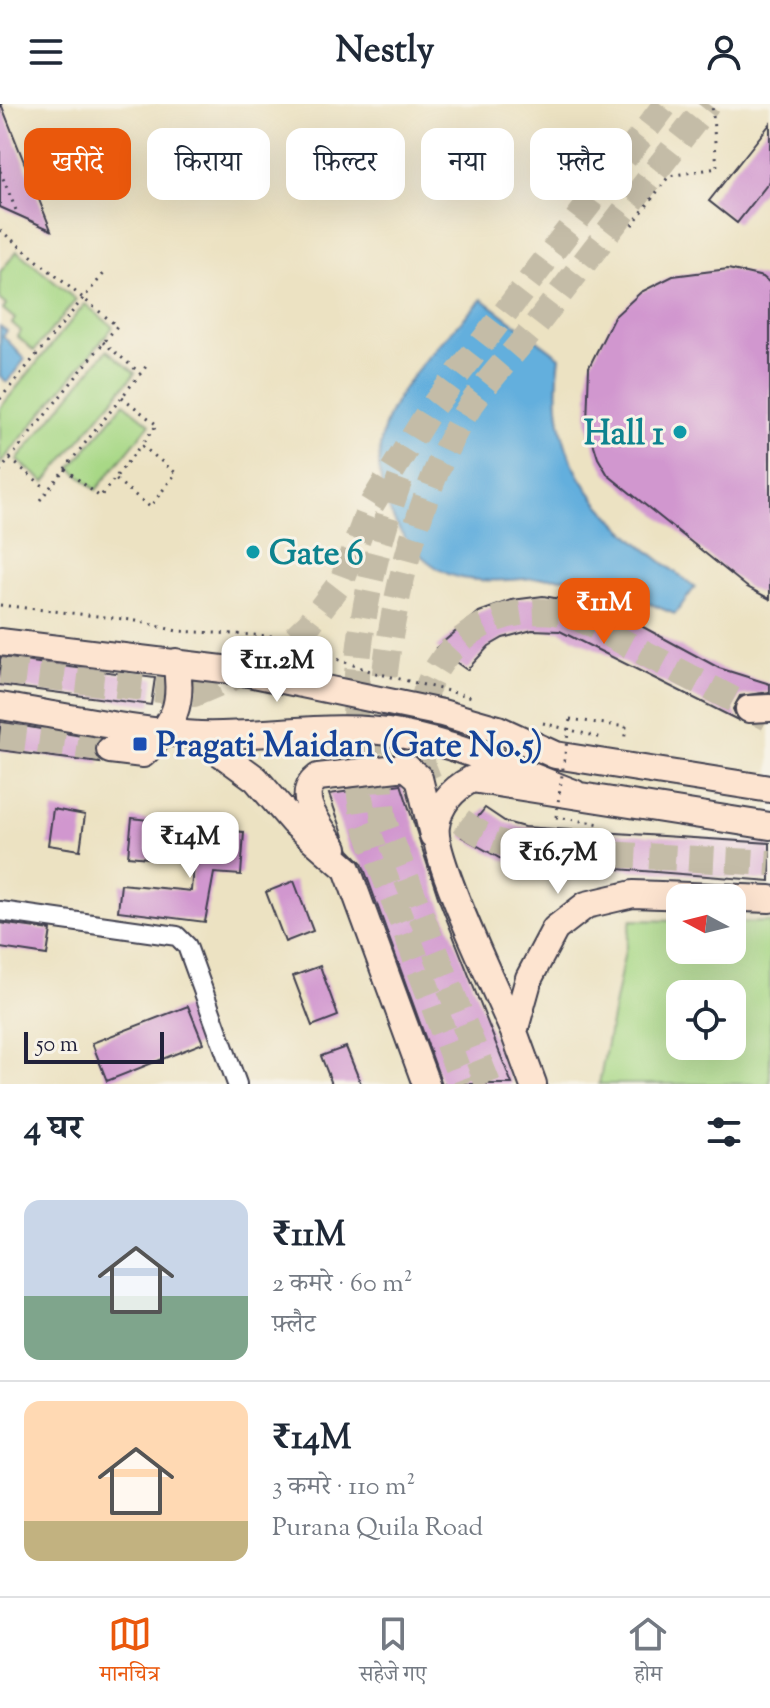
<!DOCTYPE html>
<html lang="hi">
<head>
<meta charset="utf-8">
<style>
	body { margin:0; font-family:"Sorts Mill Goudy","Noto Serif Devanagari",serif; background:#f2f2f3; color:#1f2937; height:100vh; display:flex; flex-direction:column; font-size:30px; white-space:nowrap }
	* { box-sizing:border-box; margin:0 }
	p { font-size:26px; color:#747a83 }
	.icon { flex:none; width:44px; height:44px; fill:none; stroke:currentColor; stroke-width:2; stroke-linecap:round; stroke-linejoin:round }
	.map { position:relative; height:980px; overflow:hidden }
	.sheet { display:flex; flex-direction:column; background:#fff; flex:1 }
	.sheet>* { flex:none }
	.hud { position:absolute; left:24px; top:24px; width:722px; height:72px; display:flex; gap:16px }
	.needle { width:52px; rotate:277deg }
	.tools { position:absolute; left:666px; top:780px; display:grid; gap:16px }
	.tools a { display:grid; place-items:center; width:80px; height:80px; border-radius:16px; background:#fff; box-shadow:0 8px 32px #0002; font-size:40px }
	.scale { position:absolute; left:24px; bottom:20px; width:140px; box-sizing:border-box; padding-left:8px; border:4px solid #22223b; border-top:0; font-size:22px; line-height:28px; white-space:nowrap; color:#22223b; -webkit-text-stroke:6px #f7f3e8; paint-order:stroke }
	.price { position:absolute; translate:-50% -68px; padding:0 18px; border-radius:16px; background:#fff; color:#222; font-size:26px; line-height:52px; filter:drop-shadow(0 2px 4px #0008) }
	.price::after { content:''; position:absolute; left:50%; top:48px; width:24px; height:18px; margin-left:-12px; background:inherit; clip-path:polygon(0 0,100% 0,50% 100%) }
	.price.on { background:#ea580c; color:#fff }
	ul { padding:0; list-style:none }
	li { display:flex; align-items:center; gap:24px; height:200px; padding:0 24px }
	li+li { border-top:2px solid #e0e1e3 }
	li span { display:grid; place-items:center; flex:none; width:224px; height:160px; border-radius:16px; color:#555 }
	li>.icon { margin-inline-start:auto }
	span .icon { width:96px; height:96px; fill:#fffc; stroke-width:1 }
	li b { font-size:34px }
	h2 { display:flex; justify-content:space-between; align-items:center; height:96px; padding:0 24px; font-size:34px }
	.chip { padding:0 28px; border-radius:16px; background:#fff; box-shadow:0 8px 32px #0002; font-size:28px; line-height:72px }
	.chip.on { background:#ea580c; color:#fff }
	header { display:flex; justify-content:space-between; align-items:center; height:104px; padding:0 24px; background:#fff; font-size:36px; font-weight:700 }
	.menu { display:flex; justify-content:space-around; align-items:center; height:112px; border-top:2px solid #e0e1e3; background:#fff; font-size:22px; color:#747a83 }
	.menu a { display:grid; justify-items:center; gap:4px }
	.menu .on { color:#ea580c }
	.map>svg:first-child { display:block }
	.green { fill:#a8d886; stroke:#657d60; stroke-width:2; fill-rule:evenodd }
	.water { fill:#64afdd; stroke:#43688c; stroke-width:2 }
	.building { fill:#d197cf }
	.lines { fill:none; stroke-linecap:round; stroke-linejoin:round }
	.secondary-tunnel { stroke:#c4bca7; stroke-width:26; stroke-dasharray:26 13; stroke-linecap:butt }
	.street-casing { stroke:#403f4f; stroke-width:22 }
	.secondary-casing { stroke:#403f4f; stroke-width:30 }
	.path { stroke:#403f4f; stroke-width:3; stroke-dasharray:2 6; stroke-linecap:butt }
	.street { stroke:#fff; stroke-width:18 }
	.secondary { stroke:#fde4d0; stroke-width:26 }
	.path-bridge { stroke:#403f4f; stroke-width:3; stroke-dasharray:2 6; stroke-linecap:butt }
	.culture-dot { fill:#0f9aa8; stroke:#f7f3e8; stroke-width:3 }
	.transit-dot { fill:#1a4fb4; stroke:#f7f3e8; stroke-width:3 }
	.labels { text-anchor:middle; stroke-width:6; stroke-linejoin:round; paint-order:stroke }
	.culture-label { font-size:34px; font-weight:bold; fill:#0d838f; stroke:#f7f3e8; text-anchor:end }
	.transit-label { font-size:34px; font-weight:bold; fill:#164399; stroke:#f7f3e8; text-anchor:start }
</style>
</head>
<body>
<header><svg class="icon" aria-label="menu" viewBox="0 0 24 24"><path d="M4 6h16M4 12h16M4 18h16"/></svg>Nestly<svg class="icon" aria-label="person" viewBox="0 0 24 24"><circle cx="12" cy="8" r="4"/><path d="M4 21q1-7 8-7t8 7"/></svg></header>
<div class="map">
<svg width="770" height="980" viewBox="0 0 770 980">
	<rect width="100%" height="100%" fill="#f7f3e8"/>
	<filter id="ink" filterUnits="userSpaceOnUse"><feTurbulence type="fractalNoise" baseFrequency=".0125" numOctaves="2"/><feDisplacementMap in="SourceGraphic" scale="16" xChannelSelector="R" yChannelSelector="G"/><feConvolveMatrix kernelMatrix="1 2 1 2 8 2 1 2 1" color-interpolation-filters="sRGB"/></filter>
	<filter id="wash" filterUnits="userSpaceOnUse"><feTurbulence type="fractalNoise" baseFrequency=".006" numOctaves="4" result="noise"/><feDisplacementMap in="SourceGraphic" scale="32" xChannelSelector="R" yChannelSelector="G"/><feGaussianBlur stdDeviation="1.8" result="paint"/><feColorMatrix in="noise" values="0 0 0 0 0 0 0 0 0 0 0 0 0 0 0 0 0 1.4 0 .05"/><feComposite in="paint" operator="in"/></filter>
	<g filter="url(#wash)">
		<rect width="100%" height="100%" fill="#ece2c2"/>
		<!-- green -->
		<path class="green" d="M17,147L76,196L34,247L17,232L21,227L12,219L15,215L3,205L6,201L0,196V168Z
			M85,200L113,223L0,360V304Z
			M107,246L135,269L45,378L17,356Z
			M124,299L150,320L96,386L71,364Z
			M631,816L680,817V846H732V819L770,818V980H599ZM680,890H732V942H680Z"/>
		<!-- water -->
		<path class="water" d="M482,195L560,253C543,368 611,421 695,483L675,510C646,499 614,482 584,476C541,468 499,483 457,473C432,467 406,439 395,418C345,321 422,261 482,195Z
			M0,222L7,227L3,232L25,255L7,278L0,272Z"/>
		<g id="blocks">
			<!-- building -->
			<path class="building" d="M0,0H1L51,126L0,103Z
				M770,20V77L737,119L709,97Z
				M728,165L763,173L770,179V495L747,483L608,371L598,354L587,319L589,263L614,213L641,188L673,172Z
				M543,492L606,503L719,564L770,580V588L740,592L733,605L738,616L560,527L532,526L503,534L489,542L467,566L436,544L479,508L512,496Z
				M0,554L155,574L151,601L0,581Z
				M0,618L99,635L94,645L100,659L0,646Z
				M401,680L439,796L512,980H442L362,759L349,746L329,690Z
				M485,704L506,718L524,723L770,739V777L503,756L462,733Z
				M53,705L85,711L80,746L48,741Z
				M132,714L164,718L159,755L128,752Z
				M196,724L244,728L241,771L214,769L205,818L118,807L121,780L191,787Z
				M294,777L313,827L285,838L266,788Z
				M0,819L51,826L47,851L0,844Z
				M320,862L338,912L312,922L293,872Z
				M188,902L203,939L107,977L92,939Z
				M346,943L361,980H332L321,952Z"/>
		</g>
	</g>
	<g filter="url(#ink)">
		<use href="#blocks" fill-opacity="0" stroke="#403f4f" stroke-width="2"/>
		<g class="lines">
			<!-- secondary-tunnel -->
			<path class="secondary-tunnel" d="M400,375C361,484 343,603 364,717L463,980
				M0,567L194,590L244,569L289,539L309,520L342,477L370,403L430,306L666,0
				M768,614L572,511C428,478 356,669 487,733C507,743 530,744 553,747L770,759
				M0,632L110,646
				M488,980L384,718C368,598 400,428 458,322C477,286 511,253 536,221C593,147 650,74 708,0"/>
			<defs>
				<path id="street" d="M0,807L177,832L187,842L237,980"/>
				<path id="secondary" d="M0,538L239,567L442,609L498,625L555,651L770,685
					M0,602C65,612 134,628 200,631C267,633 335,618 400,630C460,641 517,667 574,689
					M749,605L770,604
					M196,631L256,675L293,718L347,765L426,980
					M110,646L143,650C174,619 184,602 176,558
					M334,744C322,724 292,692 318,673L406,663L419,674L433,731
					M514,928C498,890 431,753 436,722C439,700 453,685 472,675L770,722
					M533,980L514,928L529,874L555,825L586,801L633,790L770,795"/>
			</defs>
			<!-- street casing -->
			<use href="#street" class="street-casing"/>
			<!-- secondary casing -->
			<use href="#secondary" class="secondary-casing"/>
			<!-- path -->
			<path class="path" d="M0,67L18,111
				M632,121L669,72L717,64L712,0
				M0,126L117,222L0,367
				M103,238L140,269
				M122,293L157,321L141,341
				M0,295L106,167
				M10,355L47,385
				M65,365L100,393L141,341L176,369L150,403L115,375
				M40,396L148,260
				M0,501L132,516L177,527L272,532L376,569L472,593
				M570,615L626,623L624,638
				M543,619L602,634
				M556,713L600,720"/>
			<!-- street -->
			<use href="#street" class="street"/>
			<!-- secondary -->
			<use href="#secondary" class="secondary"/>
			<!-- path-bridge -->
			<path class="path-bridge" d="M556,713L570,615"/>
		</g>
	</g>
	<!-- markers -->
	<g class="culture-dot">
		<circle cx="680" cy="328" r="8"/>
		<circle cx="253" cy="448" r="8"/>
	</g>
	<rect class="transit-dot" x="132" y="632" width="16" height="16" rx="4"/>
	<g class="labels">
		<!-- culture labels -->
		<g class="culture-label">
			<text x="664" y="340">Hall 1</text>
			<text x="269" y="460" text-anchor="start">Gate 6</text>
		</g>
		<!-- transit labels -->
		<g class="transit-label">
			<text x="156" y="652">Pragati Maidan (Gate No.5)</text>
		</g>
	</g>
</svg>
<div class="tools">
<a><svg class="needle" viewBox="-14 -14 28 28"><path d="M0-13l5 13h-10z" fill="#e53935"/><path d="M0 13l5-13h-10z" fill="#747a83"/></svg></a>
<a><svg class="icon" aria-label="locate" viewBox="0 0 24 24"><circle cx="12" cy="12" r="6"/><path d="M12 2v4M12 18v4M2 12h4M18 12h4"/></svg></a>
</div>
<div class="scale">50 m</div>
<b class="price on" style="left:604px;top:542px">₹11M</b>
<b class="price" style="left:277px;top:600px">₹11.2M</b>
<b class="price" style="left:190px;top:776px">₹14M</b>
<b class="price" style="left:558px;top:792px">₹16.7M</b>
<div class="hud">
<a class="chip on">खरीदें</a>
<a class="chip">किराया</a>
<a class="chip">फ़िल्टर</a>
<a class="chip">नया</a>
<a class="chip">फ़्लैट</a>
</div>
</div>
<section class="sheet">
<h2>4 घर<svg class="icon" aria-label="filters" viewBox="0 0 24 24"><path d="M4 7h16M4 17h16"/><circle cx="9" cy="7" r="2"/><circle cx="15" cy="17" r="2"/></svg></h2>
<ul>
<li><span style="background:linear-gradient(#c9d6e8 60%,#7fa58c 0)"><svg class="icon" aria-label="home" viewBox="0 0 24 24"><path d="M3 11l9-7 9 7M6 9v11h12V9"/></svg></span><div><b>₹11M</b><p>2 कमरे · 60 m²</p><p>फ़्लैट</p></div></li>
<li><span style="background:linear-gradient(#ffd9b3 75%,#c2b280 0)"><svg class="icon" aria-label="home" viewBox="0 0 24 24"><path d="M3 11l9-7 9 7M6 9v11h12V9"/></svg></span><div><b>₹14M</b><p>3 कमरे · 110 m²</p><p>Purana Quila Road</p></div></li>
</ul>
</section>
<nav class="menu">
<a class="on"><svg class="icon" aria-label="map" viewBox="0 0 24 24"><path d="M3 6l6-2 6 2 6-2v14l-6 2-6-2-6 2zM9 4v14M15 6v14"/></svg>मानचित्र</a>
<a><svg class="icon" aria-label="saved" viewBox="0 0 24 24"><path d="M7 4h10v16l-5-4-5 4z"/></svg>सहेजे गए</a>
<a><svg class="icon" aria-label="home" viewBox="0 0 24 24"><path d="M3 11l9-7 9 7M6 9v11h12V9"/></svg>होम</a>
</nav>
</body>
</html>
